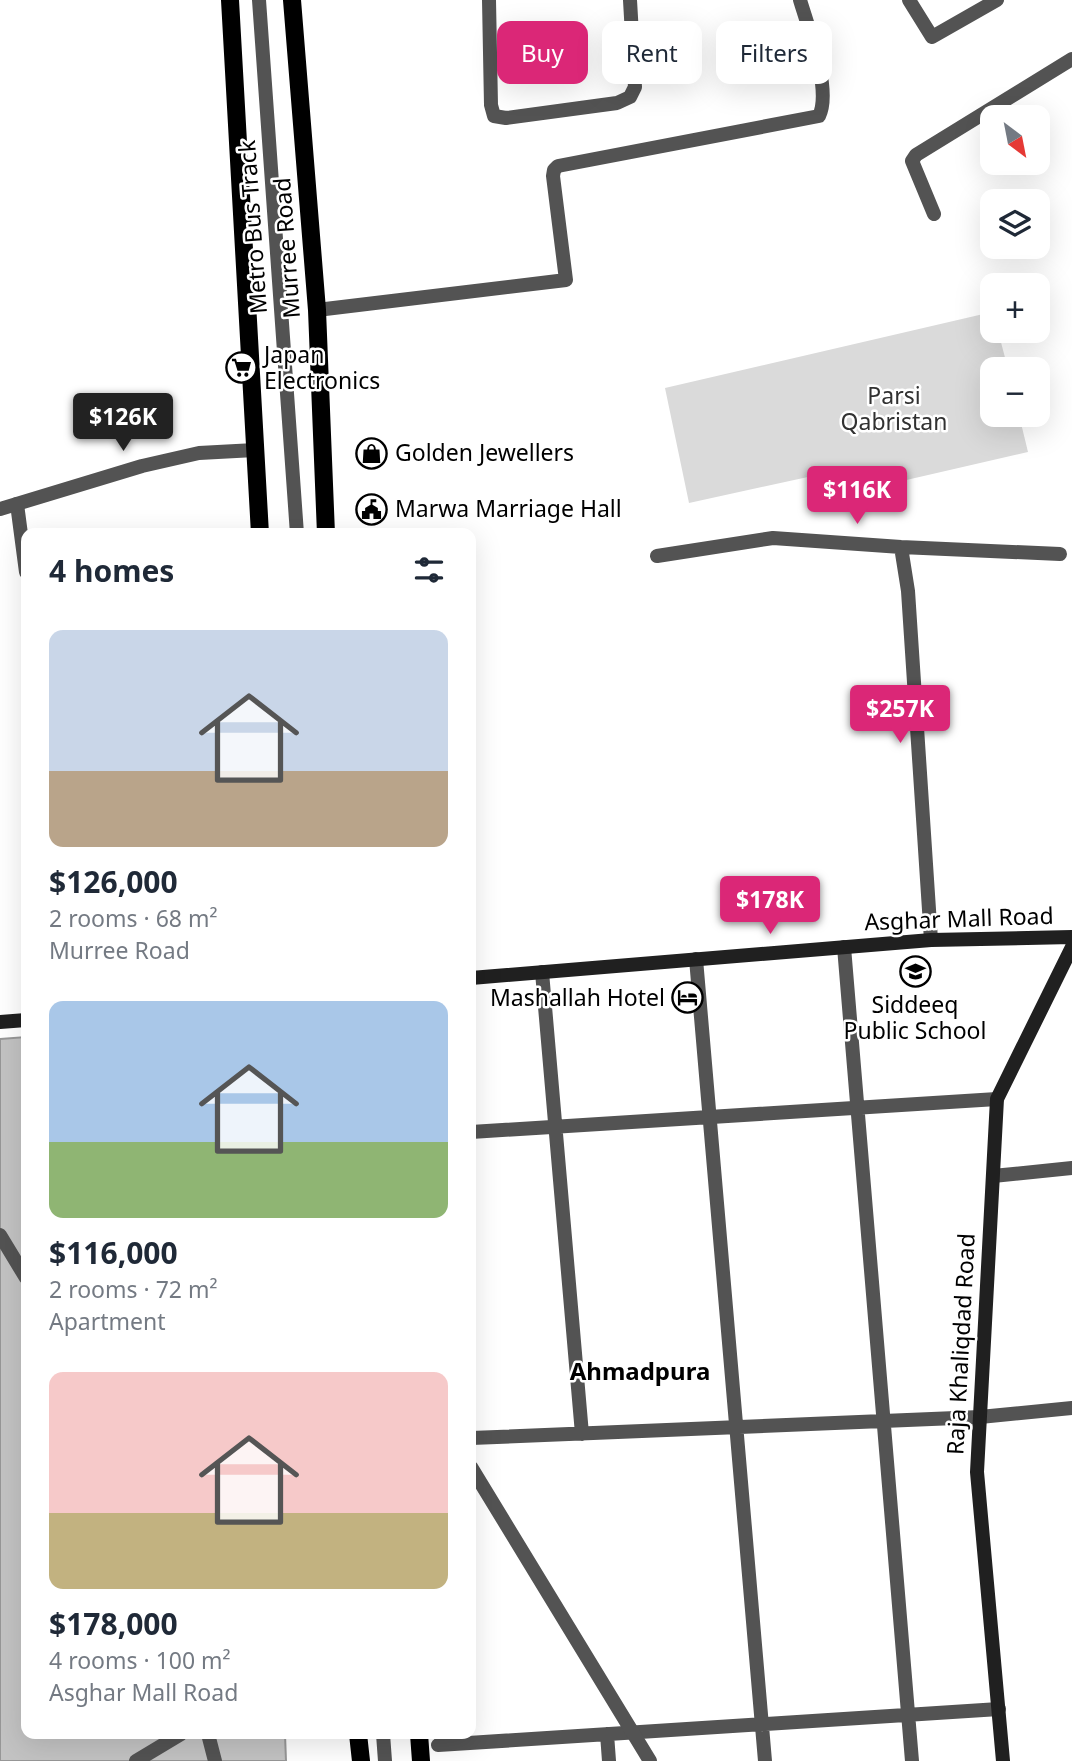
<!DOCTYPE html>
<html lang="en">
<head>
<meta charset="utf-8">
<style>
	body { margin:0; font-family:"Noto Sans",sans-serif; background:#f6f6f7; color:#1f2937; height:100vh; display:flex; flex-direction:column; font-size:26px; white-space:nowrap }
	* { box-sizing:border-box; margin:0 }
	p { font-size:23px; color:#747a83 }
	.icon { flex:none; width:38px; height:38px; fill:none; stroke:currentColor; stroke-width:2; stroke-linecap:round; stroke-linejoin:round }
	.map { position:relative; flex:1; overflow:hidden }
	.panel { position:absolute; left:21px; top:528px; width:455px; height:1211px; display:flex; flex-direction:column; background:#fff; border-radius:14px; box-shadow:0 7px 28px #0002 }
	.panel>* { flex:none }
	.guide { position:absolute; left:497px; top:21px; width:469px; height:63px; display:flex; gap:14px }
	.needle { width:46px; rotate:148deg }
	.buttons { position:absolute; left:980px; top:105px; display:grid; gap:14px }
	.buttons a { display:grid; place-items:center; width:70px; height:70px; border-radius:14px; background:#fff; box-shadow:0 7px 28px #0002; font-size:35px }
	.price { position:absolute; translate:-50% -60px; padding:0 16px; border-radius:7px; background:#db2777; color:#fff; font-size:23px; line-height:46px; filter:drop-shadow(0 2px 4px #0008) }
	.price::after { content:''; position:absolute; left:50%; top:42px; width:21px; height:16px; margin-left:-10px; background:inherit; clip-path:polygon(0 0,100% 0,50% 100%) }
	.price.current { background:#222; color:#fff }
	ul { padding:0; list-style:none }
	li { display:grid; align-content:center; gap:14px; height:371px; padding:0 28px }
	li span { display:grid; place-items:center; height:217px; border-radius:14px; color:#555 }
	li>.icon { margin-inline-start:auto }
	span .icon { width:126px; height:126px; fill:#fffc; stroke-width:1 }
	li b { font-size:30px }
	h2 { display:flex; justify-content:space-between; align-items:center; height:84px; padding:0 28px; font-size:30px }
	.chip { padding:0 24px; border-radius:14px; background:#fff; box-shadow:0 7px 28px #0002; font-size:24px; line-height:63px }
	.chip.current { background:#db2777; color:#fff }
	.map>svg:first-child { display:block }
	.green { fill:#dadada }
	.building { fill:#c3c3c3; stroke:#979797; stroke-width:2 }
	.lines { fill:none; stroke-linecap:round; stroke-linejoin:round }
	.lane { stroke:#535353; stroke-width:14 }
	.street { stroke:#535353; stroke-width:14 }
	.secondary { stroke:#202020; stroke-width:14 }
	.primary { stroke:#000; stroke-width:18 }
	.labels { text-anchor:middle; stroke-width:5; stroke-linejoin:round; paint-order:stroke }
	.street-label { font-size:23px; fill:#000; stroke:#fff }
	.poi-label { font-size:23px; fill:#000; stroke:#fff; text-anchor:start }
	.park-label { font-size:23px; fill:#313131; stroke:#fff }
	.neighbourhood-label { font-size:24px; font-weight:bold; fill:#000; stroke:#fff }
</style>
</head>
<body>
<div class="map">
<svg width="1072" height="1761" viewBox="0 0 1072 1761">
	<rect width="100%" height="100%" fill="#fff"/>
	<!-- green -->
	<path class="green" d="M992,312V331H998L1008,369H992V415H1019L1028,452L863,490L840,470L689,503L665,388Z"/>
	<!-- building -->
	<path class="building" d="M26,1037V1734H285L286,1761H0V1039Z"/>
	<g class="lines">
		<!-- lane -->
		<path class="lane" d="M259,0L297,534
			M17,504L26,572
			M844,947L912,1761
			M696,959L765,1761
			M542,972L582,1434
			M471,1132L997,1099
			M0,1235L26,1278
			M471,1438L980,1417
			M208,1734L215,1761
			M383,1734L385,1761
			M607,1734L609,1761
			M438,1745L999,1709
			M136,1761L181,1734"/>
		<!-- street -->
		<path class="street" d="M489,0L491,105L494,116L506,118L617,103L630,97L635,87L630,0
			M909,0L932,37L997,0
			M934,214L912,161L916,155L1072,59
			M317,310L566,280L553,176L554,170L558,166L819,116C832,90 808,27 800,0
			M0,509L142,466L199,453L255,450
			M901,547L908,591L931,940
			M657,556L773,538L901,547L1060,554
			M993,1176L1072,1168
			M980,1417L1072,1408
			M471,1467L650,1761"/>
		<!-- secondary -->
		<path class="secondary" d="M471,978L931,940L1072,937
			M0,1022L26,1020
			M1003,1761L977,1472L997,1099L1072,947"/>
		<!-- primary -->
		<path class="primary" d="M230,0L260,534
			M292,0L317,310L326,534
			M358,1734L361,1761
			M419,1734L421,1761"/>
	</g>
	<!-- icons -->
	<defs>
		<symbol id="supermarket-ring" viewBox="-11 -11 22 22"><circle r="9.5" fill="#fff" stroke="#000" stroke-width="1.5"/><path d="M-6-5.5h2.5l.6 2H6L4.5 2H-2.5L-4.4-4H-6ZM-1.5 3.2a1.3 1.3 0 1 0 .1 0ZM3 3.2a1.3 1.3 0 1 0 .1 0Z" fill="#000"/></symbol>
		<symbol id="shop-ring" viewBox="-11 -11 22 22"><circle r="9.5" fill="#fff" stroke="#000" stroke-width="1.5"/><path d="M-5-2.5h2.3a2.7 3.5 0 0 1 5.4 0H5L5.5 6h-11ZM-1.5-2.5h3a1.5 2.3 0 0 0-3 0Z" fill="#000"/></symbol>
		<symbol id="civic-ring" viewBox="-11 -11 22 22"><circle r="9.5" fill="#fff" stroke="#000" stroke-width="1.5"/><path d="M-.6-6.5H3V-4.5H.6V-3L4-1V1h2V6H-6V1h2V-1L-.6-3ZM-1.2 2.5V6h2.4V2.5Z" fill="#000"/></symbol>
		<symbol id="school-ring" viewBox="-11 -11 22 22"><circle r="9.5" fill="#fff" stroke="#000" stroke-width="1.5"/><path d="M0-5L7-2L0 1L-7-2ZM-4 1L0 2.5L4 1V4Q0 6-4 4Z" fill="#000"/></symbol>
		<symbol id="hotel-ring" viewBox="-11 -11 22 22"><circle r="9.5" fill="#fff" stroke="#000" stroke-width="1.5"/><path d="M-6-4.5h1.5V1H6V5H4.5V3h-9V5H-6ZM-4 0a1.8 1.8 0 1 1 3.6 0ZM.5 0V-2.5h3Q6-2.5 6 0Z" fill="#000"/></symbol>
	</defs>
	<g fill-rule="evenodd">
		<use href="#supermarket-ring" x="224" y="350" width="35" height="35"/>
		<use href="#shop-ring" x="354" y="436" width="35" height="35"/>
		<use href="#civic-ring" x="354" y="492" width="35" height="35"/>
		<use href="#school-ring" x="898" y="954" width="35" height="35"/>
		<use href="#hotel-ring" x="670" y="980" width="35" height="35"/>
	</g>
	<g class="labels">
		<!-- street labels -->
		<g class="street-label">
			<text transform="translate(253 227) rotate(-94)" y="8">Metro Bus Track</text>
			<text transform="translate(287 248) rotate(-94)" y="8">Murree Road</text>
			<text transform="translate(959 919) rotate(-2)" y="8">Asghar Mall Road</text>
			<text transform="translate(961 1344) rotate(-87)" y="8">Raja Khaliqdad Road</text>
		</g>
		<!-- poi labels -->
		<g class="poi-label">
			<text x="264" y="363">Japan<tspan x="264" dy="26">Electronics</tspan></text>
			<text x="395" y="461">Golden Jewellers</text>
			<text x="395" y="517">Marwa Marriage Hall</text>
			<text x="665" y="1006" text-anchor="end">Mashallah Hotel</text>
			<text x="915" y="1013" text-anchor="middle">Siddeeq<tspan x="915" dy="26">Public School</tspan></text>
		</g>
		<!-- park labels -->
		<g class="park-label">
			<text x="894" y="404">Parsi<tspan x="894" dy="26">Qabristan</tspan></text>
		</g>
		<!-- neighbourhood labels -->
		<g class="neighbourhood-label">
			<text x="640" y="1380">Ahmadpura</text>
		</g>
	</g>
</svg>
<div class="buttons">
<a><svg class="needle" viewBox="-14 -14 28 28"><path d="M0-13l5 13h-10z" fill="#e53935"/><path d="M0 13l5-13h-10z" fill="#747a83"/></svg></a>
<a><svg class="icon" aria-label="layers" viewBox="0 0 24 24"><path d="M12 4l9 5-9 5-9-5zM3 14l9 5 9-5"/></svg></a>
<a>+</a>
<a>−</a>
</div>
<b class="price current" style="left:123px;top:453px">$126K</b>
<b class="price" style="left:857px;top:526px">$116K</b>
<b class="price" style="left:900px;top:745px">$257K</b>
<b class="price" style="left:770px;top:936px">$178K</b>
<div class="guide">
<a class="chip current">Buy</a>
<a class="chip">Rent</a>
<a class="chip">Filters</a>
</div>
<section class="panel">
<h2>4 homes<svg class="icon" aria-label="filters" viewBox="0 0 24 24"><path d="M4 7h16M4 17h16"/><circle cx="9" cy="7" r="2"/><circle cx="15" cy="17" r="2"/></svg></h2>
<ul>
<li><span style="background:linear-gradient(#c9d6e8 65%,#b9a48a 0)"><svg class="icon" aria-label="home" viewBox="0 0 24 24"><path d="M3 11l9-7 9 7M6 9v11h12V9"/></svg></span><div><b>$126,000</b><p>2 rooms · 68 m²</p><p>Murree Road</p></div></li>
<li><span style="background:linear-gradient(#a9c7e8 65%,#8fb573 0)"><svg class="icon" aria-label="home" viewBox="0 0 24 24"><path d="M3 11l9-7 9 7M6 9v11h12V9"/></svg></span><div><b>$116,000</b><p>2 rooms · 72 m²</p><p>Apartment</p></div></li>
<li><span style="background:linear-gradient(#f6c9c9 65%,#c2b280 0)"><svg class="icon" aria-label="home" viewBox="0 0 24 24"><path d="M3 11l9-7 9 7M6 9v11h12V9"/></svg></span><div><b>$178,000</b><p>4 rooms · 100 m²</p><p>Asghar Mall Road</p></div></li>
</ul>
</section>
</div>
</body>
</html>
